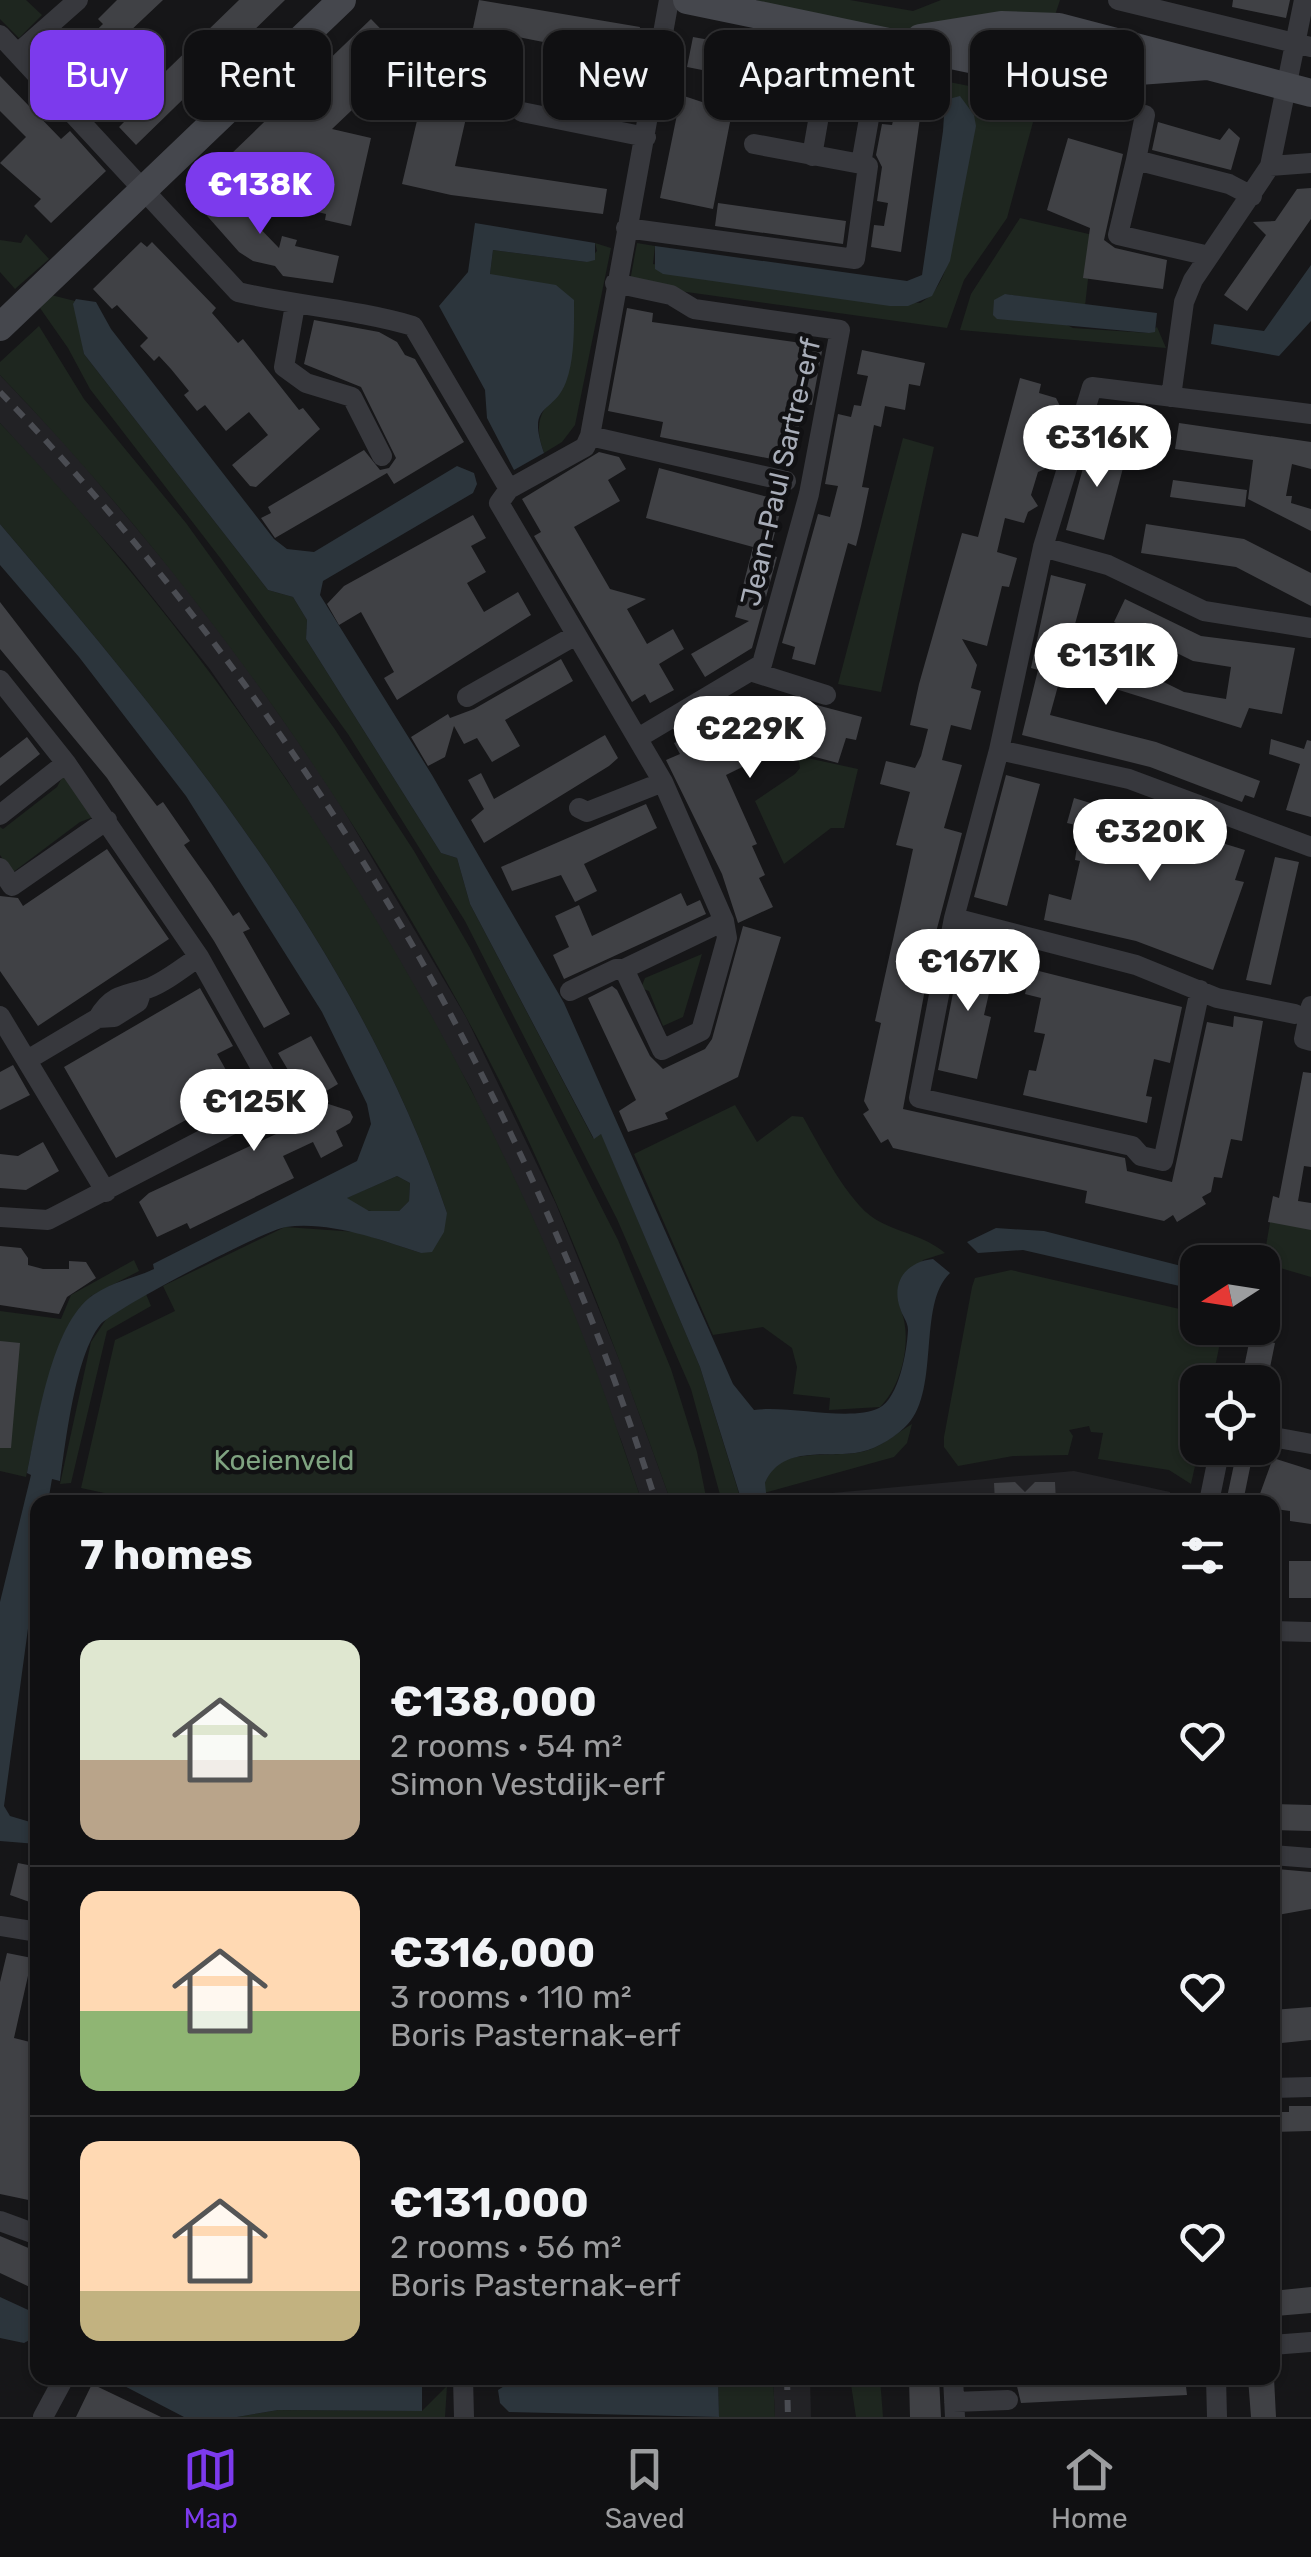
<!DOCTYPE html>
<html lang="en">
<head>
<meta charset="utf-8">
<style>
	body { margin:0; font-family:Rubik,sans-serif; background:#1e1e20; color:#f1f3f6; height:100vh; display:flex; flex-direction:column; font-size:38px; white-space:nowrap }
	* { box-sizing:border-box; margin:0 }
	p { font-size:32px; color:#9c9d9f }
	.icon { flex:none; width:55px; height:55px; fill:none; stroke:currentColor; stroke-width:2; stroke-linecap:round; stroke-linejoin:round }
	.map { position:relative; flex:1; overflow:hidden }
	.side { position:absolute; left:30px; top:1495px; width:1250px; height:890px; display:flex; flex-direction:column; background:#101012; border-radius:20px; box-shadow:0 2px 8px #0004,0 0 0 2px #303032 }
	.side>* { flex:none }
	.hud { position:absolute; left:30px; top:30px; width:1252px; height:90px; display:flex; gap:20px }
	.needle { width:65px; rotate:258deg }
	.fabs { position:absolute; left:1180px; top:1245px; display:grid; gap:20px }
	.fabs a { display:grid; place-items:center; width:100px; height:100px; border-radius:20px; background:#101012; box-shadow:0 2px 8px #0004,0 0 0 2px #303032; font-size:50px }
	.price { position:absolute; translate:-50% -85px; padding:0 22px; border-radius:35px; background:#fff; color:#222; font-size:32px; line-height:65px; filter:drop-shadow(0 2px 5px #0008) }
	.price::after { content:''; position:absolute; left:50%; top:60px; width:30px; height:22px; margin-left:-15px; background:inherit; clip-path:polygon(0 0,100% 0,50% 100%) }
	.price.current { background:#7c3aed; color:#fff }
	ul { padding:0; list-style:none }
	li { display:flex; align-items:center; gap:30px; height:250px; padding:0 50px }
	li+li { border-top:2px solid #303032 }
	li span { display:grid; place-items:center; flex:none; width:280px; height:200px; border-radius:20px; color:#555 }
	li>.icon { margin-inline-start:auto }
	span .icon { width:120px; height:120px; fill:#fffc; stroke-width:1 }
	li b { font-size:42px }
	h2 { display:flex; justify-content:space-between; align-items:center; height:120px; padding:0 50px; font-size:42px }
	.pill { padding:0 35px; border-radius:20px; background:#101012; box-shadow:0 2px 8px #0004,0 0 0 2px #303032; font-size:35px; line-height:90px }
	.pill.current { background:#7c3aed; color:#fff }
	.dock { display:flex; justify-content:space-around; align-items:center; height:140px; border-top:2px solid #303032; background:#101012; font-size:28px; color:#9c9d9f }
	.dock a { display:grid; justify-items:center; gap:5px }
	.dock .current { color:#7c3aed }
	.map>svg:first-child { display:block }
	.built { fill:#222225 }
	.green { fill:#1e261f }
	.water { fill:#2c353c; fill-rule:evenodd }
	.building { fill:#404145 }
	.lines { fill:none; stroke-linecap:round; stroke-linejoin:round }
	.street { stroke:#37383d; stroke-width:20 }
	.secondary { stroke:#45474d; stroke-width:28 }
	.rail { stroke:#4a4c52; stroke-width:6; stroke-dasharray:12 10; stroke-linecap:butt }
	.labels { text-anchor:middle; stroke-width:9; stroke-linejoin:round; paint-order:stroke }
	.street-label { font-size:28px; fill:#a8adb8; stroke:#111113 }
	.park-label { font-size:28px; fill:#7fa381; stroke:#111113 }
</style>
</head>
<body>
<div class="map">
<svg width="1311" height="2417" viewBox="0 0 1311 2417">
	<rect width="100%" height="100%" fill="#161618"/>
	<!-- built -->
	<path class="built" d="M0,375L71,450L211,617L330,787L466,1017L556,1204L623,1369L671,1502H642L621,1440L471,1089L401,967L287,780L209,668L126,564L0,423Z
		M1074,1471L1170,1492V1502H823L821,1494Z
		M773,2378H810L811,2417H775Z"/>
	<!-- green -->
	<path class="green" d="M0,0H26L42,15L19,38L0,19Z
		M756,0H850L913,11L941,0H1060L1052,24L921,35L820,20Z
		M1052,35L1053,69L935,43Z
		M879,68L1039,100L1007,218L964,280L947,328L636,285L630,281L637,243L655,246L653,264L920,303C972,275 948,152 945,100L942,108L934,109L873,102Z
		M1020,218L1093,235L1085,306L1005,294L1073,328L1149,333L1157,327L1166,348L960,330L971,294Z
		M26,234L49,259L15,289L0,272V240L21,243Z
		M595,243L611,248L575,425L562,442L544,453C533,423 540,409 563,388L490,274L493,250L587,262L597,251Z
		M51,295L75,301L84,354L268,590L293,597L307,620L306,639L441,853L457,858L470,904L593,1138L601,1133L700,1367L741,1500L722,1502L691,1389L617,1219L465,921L348,734L221,559L90,389L68,348L40,308Z
		M39,326L84,399L186,523L334,728L414,851L470,948L618,1240L671,1369L697,1452L707,1502H671C612,1337 550,1169 465,1015C338,782 184,567 0,375V362Z
		M0,423C234,671 428,968 561,1282C592,1354 617,1429 642,1502H146L81,1488L115,1340L175,1311L163,1286L285,1227L357,1232L421,1253L447,1213C359,951 176,731 0,524Z
		M903,438L934,447L881,692L838,684Z
		M798,756L858,769L844,828H831L784,864L755,801L795,774L800,768Z
		M64,774L96,816L80,822L12,873L0,855V827L3,829L57,787Z
		M702,954L683,1017L663,1026L649,991L641,988L645,978Z
		M735,1105L757,1142L792,1116L803,1117C819,1145 848,1202 875,1219C898,1233 924,1235 945,1253L923,1260L900,1308C913,1336 903,1385 880,1407L829,1410L830,1398L793,1394L797,1367L792,1348L763,1327L713,1335L634,1154Z
		M397,1176L410,1183L409,1201L399,1211C379,1213 360,1213 346,1198Z
		M1271,1217L1311,1225V1277L1263,1263Z
		M134,1260L139,1271L91,1296L39,1414L26,1477L0,1471V1311L61,1319L71,1295Z
		M1011,1270L1197,1313L1198,1328H1223L1212,1382H1198L1199,1448L1191,1484L1169,1470L1098,1459L1103,1433L1091,1432L1089,1426L1069,1430L1073,1436L1068,1455L1013,1456L958,1466L944,1447V1437L972,1287L975,1278Z
		M146,1294L151,1306L107,1331L71,1483L60,1484L91,1342L107,1318Z
		M912,1424L907,1443L894,1457L764,1493C766,1438 838,1463 871,1449C886,1443 898,1432 912,1424Z
		M718,2378H773L775,2417H719Z
		M850,2378H880L883,2417H856Z
		M447,2386L445,2417H237L278,2410L422,2411Z"/>
	<!-- water -->
	<path class="water" d="M960,96L974,115L976,126L950,261L932,296L908,306H890L663,274L655,269V246L907,281L922,275L943,131L945,100Z
		M475,223L595,243V260L587,262L493,250L490,274L556,285L574,300C574,326 575,358 566,382C553,416 526,401 544,453L514,470L487,418L485,390L439,306L468,272Z
		M1311,265V321L1279,356L1211,344L1214,324L1264,331Z
		M1005,294L1157,313L1155,332L1149,333L997,319L993,315L994,300Z
		M76,299L96,302L111,329L274,539L287,549L314,552L457,466L474,473L477,484L473,493L323,581L320,595L432,775L564,1003L733,1384L754,1410C789,1405 850,1422 879,1408C899,1398 907,1351 908,1330C908,1321 902,1316 900,1308C891,1282 906,1262 933,1259L950,1273C916,1305 942,1395 904,1428C891,1440 872,1451 855,1453C823,1457 781,1446 765,1483L767,1502H742L700,1367L601,1134L594,1139L470,904L457,858L441,853L306,639L307,620L293,597L268,590L84,354L73,304Z
		M0,524C176,731 359,951 447,1213L444,1232L432,1252L421,1253C380,1240 331,1221 286,1227C264,1230 112,1310 100,1325C75,1357 66,1441 60,1481L52,1479L48,1502H38L37,1562L4,1806L10,1816L37,1824V1844L0,1841V1602L31,1475L27,1473C37,1425 51,1324 93,1295C114,1281 135,1278 154,1269L153,1264L357,1161L371,1124L367,1104L322,1012L186,796L79,657L0,565ZM397,1176L410,1183L409,1201L399,1211H369L347,1198Z
		M996,1228L1044,1231L1197,1270V1290L1023,1250L978,1253L967,1242Z
		M0,2297L37,2314V2336L24,2343L0,2338Z
		M109,2378L422,2381V2411L278,2410L237,2417H184Z
		M654,2378H718L719,2417L509,2412L500,2403L498,2390L509,2383L637,2382Z"/>
	<!-- building -->
	<path class="building" d="M117,0H163L127,34L122,29L98,56L112,71L107,76L133,103L239,0H285L136,145L119,127L126,120L102,95L97,100L54,57L72,40L79,47L103,24L98,19Z
		M479,0L640,27L634,60L473,28Z
		M1233,0H1290L1286,18L1232,7Z
		M371,19L403,52L367,45L392,72L332,129L371,138L351,226L325,220L326,214L297,207L306,167L279,194L231,154Z
		M693,37L854,66L848,99L687,67Z
		M433,53L459,59L457,65L477,70L455,166L607,189L603,214L451,195L402,184Z
		M0,76L61,139L70,131L106,171L51,223L34,206L41,199L0,163L26,137L0,111Z
		M681,95L732,112L713,209L660,198Z
		M897,104L918,107L920,118L901,252L871,247L874,225L884,226L888,203L877,201L882,167L876,155L882,124L892,125Z
		M1158,122L1220,140L1229,128L1240,138L1231,170L1152,150Z
		M1068,138L1123,154L1104,240L1115,248L1167,260L1163,289L1083,278L1090,228L1047,210Z
		M206,173L279,248L282,236L297,240L295,246L339,256L333,283L283,276L275,266L253,261L239,252L186,192Z
		M1311,188V219L1247,311L1224,295L1266,235L1253,222L1275,221L1297,189Z
		M718,203L846,221L843,244L715,226Z
		M141,242L147,247L152,242L216,308L212,313L238,343L243,339L299,410L303,408L320,429L256,487L250,486L232,465L268,435L249,412L226,431L205,405L197,411L184,395L189,391L171,369L159,356L154,361L140,346L148,338L117,305L112,309L93,289Z
		M627,308L653,313L652,322L823,346L812,405L803,404L792,463L660,437L663,422L608,411Z
		M314,320L379,332L397,342L405,355L415,359L464,442L394,484L387,473L275,538L261,518L271,513L268,507L364,450L380,470L389,468L396,458L361,387L304,364Z
		M862,350L925,363L920,386L909,384L905,410L885,406L881,427L874,425L862,487L869,488L861,526L856,546L848,543L815,665L792,659L795,647L782,643L818,514L830,517L838,486L825,484L838,414L851,417L854,405L861,406L868,376L857,374Z
		M1020,378L1041,384L1039,393L1056,398L1061,408L1045,469L1038,472L1031,495L1038,506L1028,512L1024,523L1005,518L997,552L1017,558L1009,587L1002,586L987,646L962,639L977,665L971,688L981,691L971,730L951,725L942,760L962,765L944,828L962,833L934,940L903,1109L1125,1158L1127,1171L1172,1182L1207,1022L1233,1027L1234,1016L1263,1021L1242,1141L1231,1139L1222,1178L1214,1177L1211,1192L1202,1197L1206,1204L1177,1222L1173,1215L1164,1221L1085,1203L1087,1191L893,1148L888,1139L881,1143L863,1114L869,1110L864,1101L881,1023L875,1021L913,849L896,845L910,792L880,784L886,761L915,768L921,756L928,729L910,725L919,684L962,533L978,537Z
		M1179,423L1311,442V469L1292,464L1286,496H1292L1291,503L1311,509V531L1248,499L1253,460L1175,449Z
		M1091,439L1128,449L1104,540L1066,530Z
		M599,452L619,457L626,469L608,480L620,501L574,527L610,589L646,599L627,609L647,644L673,629L684,649L659,664L674,690L650,703L645,694L632,702L534,536L541,532L522,499Z
		M659,468L783,501L769,555L777,557L752,648L705,677L691,654L749,621L735,617L753,547L646,518Z
		M1173,480L1247,490L1245,507L1170,497Z
		M473,515L486,538L471,546L486,572L467,583L484,612L518,592L531,615L397,700L384,678L394,672L361,612L339,625L327,604L344,586Z
		M1146,524L1244,539L1311,573V606L1236,567L1141,553Z
		M1051,575L1086,584L1050,715L1156,742L1260,781L1254,798L1245,795L1242,802L1150,767L1022,735L1038,670L1031,668Z
		M1125,599L1201,636L1295,648L1282,714L1249,708L1241,728L1106,686L1113,657L1184,692L1226,699L1231,667L1193,661L1114,622Z
		M0,602L157,806L163,802L190,841L184,845L211,883L233,916L239,912L244,920L250,929L243,932L290,1014L264,1028L214,941L107,778L0,649Z
		M561,659L573,681L505,720L520,746L492,762L477,738L464,744L454,726L445,757L428,766L411,737L448,714L450,718L474,709Z
		M786,697L862,717L856,740L846,738L838,763L781,748L726,775L757,844L752,846L765,875L759,878L773,907L738,923L722,874L666,760L680,754L674,743L696,733L700,741L728,727L724,719L768,698Z
		M605,735L618,758L609,766L484,843L471,820L484,809L468,780L481,773L494,799Z
		M27,737L40,754L0,786V758Z
		M1271,739L1304,749L1307,740L1311,741V817L1286,810L1300,764L1269,754Z
		M1006,775L1040,784L1007,906L974,897Z
		M1074,798L1245,850L1235,880L1244,882L1213,970L1136,941L1044,920L1049,894L1071,900L1080,861L1075,860L1080,826L1067,823Z
		M646,804L657,828L584,864L597,891L575,902L561,875L512,891L501,867Z
		M107,849L169,939L38,1026L0,971V896L18,898L23,906Z
		M1275,857L1299,862L1271,985L1246,980Z
		M681,893L687,906L700,900L706,914L564,979L553,955L569,947L555,916L579,905L592,936Z
		M743,926L781,937L738,1077L665,1113L668,1119L628,1132L619,1111L636,1100L588,998L612,986L617,990L650,1056L663,1069L705,1049L712,1039Z
		M962,947L998,954L984,1015L991,1017L977,1079L938,1070Z
		M1031,969L1182,1007L1170,1063L1154,1059L1146,1096L1152,1097L1147,1123L1023,1095L1029,1070L1036,1071L1045,1034L1034,1032L1041,998L1025,994Z
		M200,988L233,1046L217,1054L231,1079L247,1070L254,1083L116,1158L64,1067Z
		M311,1036L338,1084L313,1099L350,1111L353,1117L350,1123L336,1131L343,1146L321,1158L313,1142L283,1156L294,1178L190,1229L187,1223L157,1237L139,1202L149,1193L315,1116L278,1053Z
		M13,1065L30,1095L0,1110V1072Z
		M1303,1072L1311,1073V1167L1304,1166L1298,1201L1311,1203V1230L1268,1222L1273,1196L1279,1198Z
		M43,1142L59,1171L26,1190L0,1188V1154L18,1156Z
		M0,1246L21,1248L28,1258V1265L43,1269H69V1261L86,1262L96,1278L67,1297L59,1314L0,1305Z
		M1250,1338L1275,1343L1267,1382H1241Z
		M0,1341L20,1343L11,1448H0Z
		M1237,1450L1253,1453L1243,1502H1226Z
		M1273,1458L1311,1470V1524L1290,1521V1511L1275,1509L1272,1502H1257Z
		M1015,1482L1025,1492L1035,1482H1055L1056,1502H995L994,1483Z
		M1289,1561H1311V1598H1289Z
		M1273,1804L1311,1805V1831L1272,1830Z
		M18,1863L38,1867V1905L10,1895Z
		M1277,1869L1311,1872V1909L1272,1916V1874Z
		M7,1953L32,1958L14,2038L38,2044V2202L0,2194V1982Z
		M1311,2007V2040L1272,2044V2010Z
		M1289,2106H1311V2131L1272,2132V2112H1289Z
		M0,2236L38,2252L34,2289L0,2273Z
		M1311,2287V2313L1276,2316L1272,2291Z
		M909,2378H939L941,2417H910Z
		M1015,2378H1185L1187,2395L1021,2403Z
		M1248,2378H1274L1276,2417H1251Z
		M92,2384L161,2417H76Z"/>
	<g class="lines">
		<!-- street -->
		<path class="street" d="M1118,0L1311,47
			M0,35L238,292C297,306 355,309 413,326L509,489L499,503L663,782L724,921L727,938L701,1031L662,1050L624,969L724,921
			M18,53L78,0
			M522,112L646,137
			M1145,115L1136,160L1229,184L1252,196
			M600,127L612,68
			M754,144L861,164L883,39
			M812,156L820,110
			M1136,160L1118,235L1209,256
			M1270,166L1311,163
			M626,228L855,259L868,166L861,164
			M615,283L671,295L694,309L840,330L809,494L762,664L638,738
			M295,305L284,367L306,383L352,397L382,456
			M1171,397L1184,302L1193,280L1270,166L1304,0
			M590,436L786,481
			M509,489L585,447L590,436L669,0
			M1043,547L1108,565L1204,611L1311,628
			M753,672L826,695
			M0,680L66,763L199,957L279,1100L48,1220L0,1217
			M467,697L576,635
			M999,750L1129,779L1311,847
			M579,808L587,812L663,782
			M0,815L66,763
			M0,868L12,886L107,820
			M954,918L1136,965L1217,998L1295,1014
			M1200,990L1163,1161L1141,1156L1132,1146L919,1098L954,918L999,750L1043,547L1092,387L1311,414
			M570,991L616,969H624
			M1311,1006L1304,1039L1311,1041
			M0,1016L106,1192
			M98,1018C110,997 122,995 143,990C161,986 183,967 199,957
			M29,1059L98,1018L114,1017L138,1002L142,990
			M1262,1435L1311,1444
			M1209,1502L1220,1448
			M1272,1631L1311,1632
			M1272,1855L1311,1858
			M0,1926L38,1932
			M1272,2088L1311,2087
			M0,2221L38,2235
			M1272,2345L1311,2342
			M463,2378L464,2417
			M953,2378L955,2417
			M1216,2378L1217,2417
			M954,2402L1008,2400
			M43,2417L64,2378"/>
		<!-- secondary -->
		<path class="secondary" d="M687,0L1056,77L1207,66
			M920,38L1001,25L1059,27L1311,93
			M0,327L342,0"/>
		<!-- rail -->
		<path class="rail" d="M0,392C300,703 526,1091 656,1502
			M787,2378L788,2417"/>
	</g>
	<g class="labels">
		<!-- street labels -->
		<g class="street-label">
			<text transform="translate(780 472) rotate(-77)" y="10">Jean-Paul Sartre-erf</text>
		</g>
		<!-- park labels -->
		<g class="park-label">
			<text x="284" y="1470">Koeienveld</text>
		</g>
	</g>
</svg>
<div class="fabs">
<a><svg class="needle" viewBox="-14 -14 28 28"><path d="M0-13l5 13h-10z" fill="#e53935"/><path d="M0 13l5-13h-10z" fill="#9c9d9f"/></svg></a>
<a><svg class="icon" aria-label="locate" viewBox="0 0 24 24"><circle cx="12" cy="12" r="6"/><path d="M12 2v4M12 18v4M2 12h4M18 12h4"/></svg></a>
</div>
<b class="price current" style="left:260px;top:237px">€138K</b>
<b class="price" style="left:1097px;top:490px">€316K</b>
<b class="price" style="left:1106px;top:708px">€131K</b>
<b class="price" style="left:750px;top:781px">€229K</b>
<b class="price" style="left:1150px;top:884px">€320K</b>
<b class="price" style="left:968px;top:1014px">€167K</b>
<b class="price" style="left:254px;top:1154px">€125K</b>
<div class="hud">
<a class="pill current">Buy</a>
<a class="pill">Rent</a>
<a class="pill">Filters</a>
<a class="pill">New</a>
<a class="pill">Apartment</a>
<a class="pill">House</a>
</div>
<section class="side">
<h2>7 homes<svg class="icon" aria-label="filters" viewBox="0 0 24 24"><path d="M4 7h16M4 17h16"/><circle cx="9" cy="7" r="2"/><circle cx="15" cy="17" r="2"/></svg></h2>
<ul>
<li><span style="background:linear-gradient(#dfe7d0 60%,#b9a48a 0)"><svg class="icon" aria-label="home" viewBox="0 0 24 24"><path d="M3 11l9-7 9 7M6 9v11h12V9"/></svg></span><div><b>€138,000</b><p>2 rooms · 54 m²</p><p>Simon Vestdijk-erf</p></div><svg class="icon" aria-label="heart" viewBox="0 0 24 24"><path d="M12 20l-8-8c-3-5 5-10 8-4 3-6 11-1 8 4z"/></svg></li>
<li><span style="background:linear-gradient(#ffd9b3 60%,#8fb573 0)"><svg class="icon" aria-label="home" viewBox="0 0 24 24"><path d="M3 11l9-7 9 7M6 9v11h12V9"/></svg></span><div><b>€316,000</b><p>3 rooms · 110 m²</p><p>Boris Pasternak-erf</p></div><svg class="icon" aria-label="heart" viewBox="0 0 24 24"><path d="M12 20l-8-8c-3-5 5-10 8-4 3-6 11-1 8 4z"/></svg></li>
<li><span style="background:linear-gradient(#ffd9b3 75%,#c2b280 0)"><svg class="icon" aria-label="home" viewBox="0 0 24 24"><path d="M3 11l9-7 9 7M6 9v11h12V9"/></svg></span><div><b>€131,000</b><p>2 rooms · 56 m²</p><p>Boris Pasternak-erf</p></div><svg class="icon" aria-label="heart" viewBox="0 0 24 24"><path d="M12 20l-8-8c-3-5 5-10 8-4 3-6 11-1 8 4z"/></svg></li>
</ul>
</section>
</div>
<nav class="dock">
<a class="current"><svg class="icon" aria-label="map" viewBox="0 0 24 24"><path d="M3 6l6-2 6 2 6-2v14l-6 2-6-2-6 2zM9 4v14M15 6v14"/></svg>Map</a>
<a><svg class="icon" aria-label="saved" viewBox="0 0 24 24"><path d="M7 4h10v16l-5-4-5 4z"/></svg>Saved</a>
<a><svg class="icon" aria-label="home" viewBox="0 0 24 24"><path d="M3 11l9-7 9 7M6 9v11h12V9"/></svg>Home</a>
</nav>
</body>
</html>
